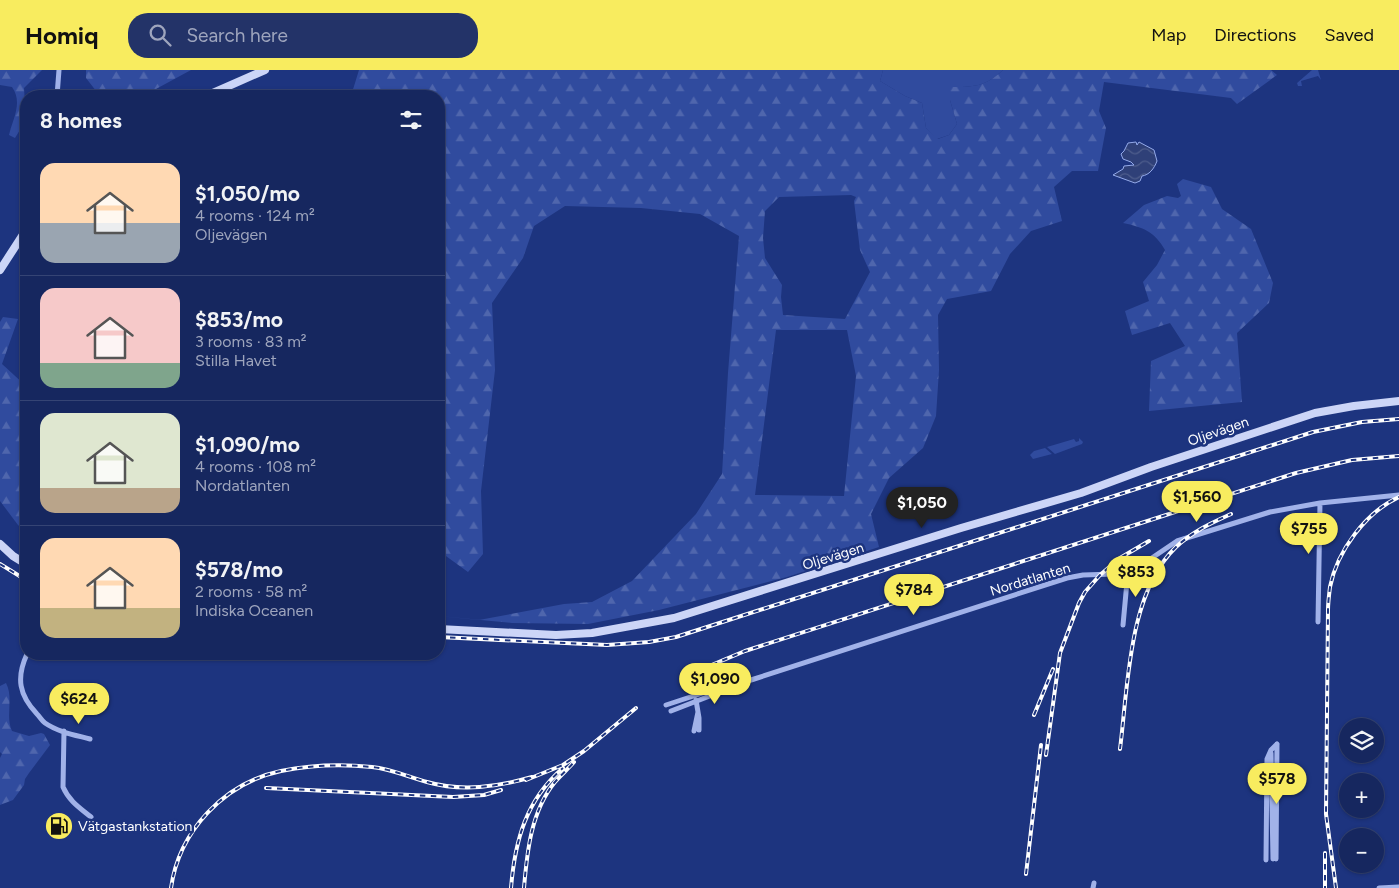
<!DOCTYPE html>
<html lang="en">
<head>
<meta charset="utf-8">
<style>
	body { margin:0; font-family:Figtree,sans-serif; background:#233368; color:#f1f3f6; height:100vh; display:flex; flex-direction:column; font-size:19px; white-space:nowrap }
	* { box-sizing:border-box; margin:0 }
	p { font-size:16px; color:#9ea5bd }
	.icon { flex:none; width:28px; height:28px; fill:none; stroke:currentColor; stroke-width:2; stroke-linecap:round; stroke-linejoin:round }
	.map { position:relative; flex:1; overflow:hidden }
	.details { position:absolute; left:20px; top:20px; width:425px; height:570px; display:flex; flex-direction:column; background:#16275f; border-radius:20px; box-shadow:0 1px 4px #0004,0 0 0 1px #354474 }
	.details>* { flex:none }
	.tools { position:absolute; left:1339px; top:648px; display:grid; gap:10px }
	.tools a { display:grid; place-items:center; width:45px; height:45px; border-radius:50%; background:#16275f; box-shadow:0 1px 4px #0004,0 0 0 1px #354474; font-size:25px }
	.price { position:absolute; translate:-50% -42px; padding:0 11px; border-radius:18px; background:#f8ec5f; color:#111; font-size:16px; line-height:32px; filter:drop-shadow(0 1px 2px #0008) }
	.price::after { content:''; position:absolute; left:50%; top:30px; width:15px; height:11px; margin-left:-8px; background:inherit; clip-path:polygon(0 0,100% 0,50% 100%) }
	.price.selected { background:#222; color:#fff }
	ul { padding:0; list-style:none }
	li { display:flex; align-items:center; gap:15px; height:125px; padding:0 20px }
	li+li { border-top:1px solid #354474 }
	li span { display:grid; place-items:center; flex:none; width:140px; height:100px; border-radius:15px; color:#555 }
	li>.icon { margin-inline-start:auto }
	span .icon { width:60px; height:60px; fill:#fffc; stroke-width:1 }
	li b { font-size:21px }
	h2 { display:flex; justify-content:space-between; align-items:center; height:60px; padding:0 20px; font-size:21px }
	header { display:flex; align-items:center; gap:30px; box-sizing:border-box; height:70px; padding:0 25px; background:#f8ec5f; color:#111 }
	header strong { font-size:24px }
	nav { display:flex; gap:28px; margin-inline-start:auto; font-size:18px }
	.search { width:350px; height:45px; background:#233368; display:flex; align-items:center; gap:12px; box-sizing:border-box; padding:0 18px; border-radius:20px; color:#9ea5bd; font-size:19px }
	.map>svg:first-child { display:block }
	.grass { fill:#304b9e }
	.forest { fill:url(#forest-firs); fill-rule:evenodd }
	.water { fill:url(#water-waves); stroke:#94aaea }
	.lines { fill:none; stroke-linecap:round; stroke-linejoin:round }
	.street { stroke:#a1b2e9; stroke-width:5 }
	.secondary { stroke:#ccd5f7; stroke-width:8 }
	.rail-casing { stroke:#fff; stroke-width:4 }
	.rail { stroke:#1d347f; stroke-width:2; stroke-dasharray:5.5; stroke-linecap:butt }
	.labels { text-anchor:middle; stroke-width:5; stroke-linejoin:round; paint-order:stroke }
	.street-label { font-size:14px; fill:#fff; stroke:#1d347f }
	.poi-label { font-size:14px; fill:#fff; stroke:#1d347f; text-anchor:start }
</style>
</head>
<body>
<header>
<strong>Homiq</strong>
<div class="search"><svg class="icon" aria-label="search" viewBox="0 0 24 24"><circle cx="10" cy="10" r="6"/><path d="M15 15l6 6"/></svg>Search here</div>
<nav><a>Map</a><a>Directions</a><a>Saved</a></nav>
</header>
<div class="map">
<svg width="1399" height="818" viewBox="0 0 1399 818">
	<defs>
		<pattern id="forest-firs" width="22" height="20" patternUnits="userSpaceOnUse" patternTransform="scale(1.25)"><rect width="22" height="20" fill="#304b9e"/><path d="M5 1l3.5 6h-7zM16 11l3.5 6h-7z" fill="#4f66ad"/></pattern>
		<pattern id="water-waves" width="16" height="10" patternUnits="userSpaceOnUse" patternTransform="scale(1.25)"><rect width="16" height="10" fill="#2f4078"/><path d="M0 5q4-4 8 0t8 0" fill="none" stroke="#4e5d8c"/></pattern>
	</defs>
	<rect width="100%" height="100%" fill="#1d347f"/>
	<!-- grass -->
	<path class="grass" d="M883,0H1003C985,17 974,17 950,17V30L957,54L949,65L937,69L926,58L922,33L905,26L880,11Z
		M1312,0H1318L1321,10L1318,6L1301,11L1302,16H1298L1297,13Z
		M1079,368L1083,372L1082,374L1055,384L1047,377L1074,369L1076,372L1079,371Z
		M1045,378L1052,384L1033,389L1030,385L1034,381Z"/>
	<!-- forest -->
	<path class="forest" d="M0,0H42L24,18L26,50L15,68L9,65C13,49 23,32 12,17L0,15Z
		M86,0H191L143,26H100L86,8Z
		M359,0H883L880,11L905,26L922,33L926,58L938,69L949,65L957,54L950,30V17C973,17 985,17 1003,0H1271L1277,5L1237,34L1231,28L1104,12L1099,41L1106,58L1098,101H1072L1054,117L1062,151L1031,161L1010,184L991,221L947,229L938,245L939,300L936,346L923,378L889,408L871,444L879,477L787,507L659,540L588,554L512,553L439,546L479,550L564,534L592,532L632,511L696,444L722,404L728,303L739,166L700,144L641,138L565,136L534,156L523,188L492,233L495,300L481,421L483,484L468,502L439,481V26H351ZM851,125L856,127L854,131L860,180L870,202L845,249L783,245L781,227L782,215L765,188L763,168L765,141L779,127ZM776,260H847L856,306L844,426L755,425Z
		M1183,109L1211,117L1222,139L1251,159L1273,213L1269,233L1237,263L1242,332L1149,341L1151,291L1185,276L1170,253L1132,265L1125,241L1149,231L1143,212L1157,195L1165,180C1155,162 1143,157 1123,153L1144,135L1167,126L1178,128L1181,126L1177,114Z
		M3,247L18,249L2,294L26,316V462L18,455L0,431V252Z
		M6,613C14,628 5,646 12,661L29,666L41,663L44,664L50,675L29,703L25,709L24,715L13,730L0,735V688L2,684L0,682V616Z"/>
	<!-- water -->
	<path class="water" d="M1136,72L1137,75L1139,72L1154,80L1157,91C1154,99 1149,105 1142,106L1140,111L1135,113L1113,105L1123,99L1124,96L1134,95L1131,92L1123,89L1121,84L1124,81L1128,73Z"/>
	<g class="lines">
		<!-- street -->
		<path class="street" d="M57,26L59,0
			M1318,552L1320,433
			M1123,555L1128,501
			M27,584C16,608 19,625 37,644C40,647 42,651 45,653C58,662 75,665 90,669
			M696,630L699,648V660
			M666,635L739,611H745
			M671,641L751,610L1067,508L1083,505L1114,504L1128,501L1140,496L1177,471L1270,442L1320,433L1399,425
			M64,661L63,717C69,731 80,738 91,747
			M694,661L698,642
			M1271,683L1273,789
			M1276,789L1277,674
			M1266,790L1267,689L1271,680L1277,674
			M1093,818L1094,813
			M1379,818L1399,817"/>
		<!-- secondary -->
		<path class="secondary" d="M206,26L265,0
			M0,200L26,160
			M0,474L13,486L26,494
			M439,559L556,565L592,563L674,548L961,458L1081,423L1151,397L1315,343L1354,336L1399,331"/>
		<defs>
			<path id="rail" d="M0,494L26,510
				M439,567L607,575L649,572L676,567L1313,362L1362,352L1399,349
				M702,599L745,581L1296,403L1352,390L1399,386
				M1034,645L1053,599
				M1120,679C1128,617 1128,523 1176,477C1192,462 1211,453 1231,444
				M1046,685L1060,583L1079,533L1085,522L1100,505L1120,488L1149,471
				M526,710L563,695L584,681L636,638
				M266,718L453,727L484,725L501,720
				M1325,783V818
				M1026,804L1041,675
				M171,818C179,761 224,713 281,701C310,695 343,694 372,697C391,699 409,707 427,712C462,722 497,717 532,707
				M511,818C515,770 526,730 563,698
				M524,818C527,782 531,741 555,712C561,705 568,699 574,692
				M1336,818L1326,744L1328,540C1328,533 1329,525 1330,517C1337,481 1366,442 1399,427"/>
		</defs>
		<!-- rail casing -->
		<use href="#rail" class="rail-casing"/>
		<!-- rail -->
		<use href="#rail" class="rail"/>
	</g>
	<!-- icons -->
	<defs>
		<symbol id="fuel-disc" viewBox="-11 -11 22 22"><circle r="9.5" fill="#f8ec5f" stroke="#1d347f"/><path d="M-5.5-6h7V0h2V4h1.3V-2.5L3-4.5l.8-.8L6-3V5H2.5V1h-1V6h-7ZM-4.2-4.7v3.2H.2V-4.7Z" fill="#111"/></symbol>
	</defs>
	<g fill-rule="evenodd">
		<use href="#fuel-disc" x="43" y="740" width="32" height="32"/>
	</g>
	<g class="labels">
		<!-- street labels -->
		<g class="street-label">
			<text transform="translate(1218 361) rotate(-19)" y="5">Oljevägen</text>
			<text transform="translate(833 486) rotate(-17)" y="5">Oljevägen</text>
			<text transform="translate(1030 509) rotate(-17)" y="5">Nordatlanten</text>
		</g>
		<!-- poi labels -->
		<g class="poi-label">
			<text x="78" y="761">Vätgastankstation</text>
		</g>
	</g>
</svg>
<div class="tools">
<a><svg class="icon" aria-label="layers" viewBox="0 0 24 24"><path d="M12 4l9 5-9 5-9-5zM3 14l9 5 9-5"/></svg></a>
<a>+</a>
<a>−</a>
</div>
<b class="price" style="left:1197px;top:453px">$1,560</b>
<b class="price selected" style="left:922px;top:459px">$1,050</b>
<b class="price" style="left:1309px;top:485px">$755</b>
<b class="price" style="left:1136px;top:528px">$853</b>
<b class="price" style="left:914px;top:546px">$784</b>
<b class="price" style="left:715px;top:635px">$1,090</b>
<b class="price" style="left:79px;top:655px">$624</b>
<b class="price" style="left:1277px;top:735px">$578</b>
<section class="details">
<h2>8 homes<svg class="icon" aria-label="filters" viewBox="0 0 24 24"><path d="M4 7h16M4 17h16"/><circle cx="9" cy="7" r="2"/><circle cx="15" cy="17" r="2"/></svg></h2>
<ul>
<li><span style="background:linear-gradient(#ffd9b3 60%,#9aa5b1 0)"><svg class="icon" aria-label="home" viewBox="0 0 24 24"><path d="M3 11l9-7 9 7M6 9v11h12V9"/></svg></span><div><b>$1,050/mo</b><p>4 rooms · 124 m²</p><p>Oljevägen</p></div></li>
<li><span style="background:linear-gradient(#f6c9c9 75%,#7fa58c 0)"><svg class="icon" aria-label="home" viewBox="0 0 24 24"><path d="M3 11l9-7 9 7M6 9v11h12V9"/></svg></span><div><b>$853/mo</b><p>3 rooms · 83 m²</p><p>Stilla Havet</p></div></li>
<li><span style="background:linear-gradient(#dfe7d0 75%,#b9a48a 0)"><svg class="icon" aria-label="home" viewBox="0 0 24 24"><path d="M3 11l9-7 9 7M6 9v11h12V9"/></svg></span><div><b>$1,090/mo</b><p>4 rooms · 108 m²</p><p>Nordatlanten</p></div></li>
<li><span style="background:linear-gradient(#ffd9b3 70%,#c2b280 0)"><svg class="icon" aria-label="home" viewBox="0 0 24 24"><path d="M3 11l9-7 9 7M6 9v11h12V9"/></svg></span><div><b>$578/mo</b><p>2 rooms · 58 m²</p><p>Indiska Oceanen</p></div></li>
</ul>
</section>
</div>
</body>
</html>
